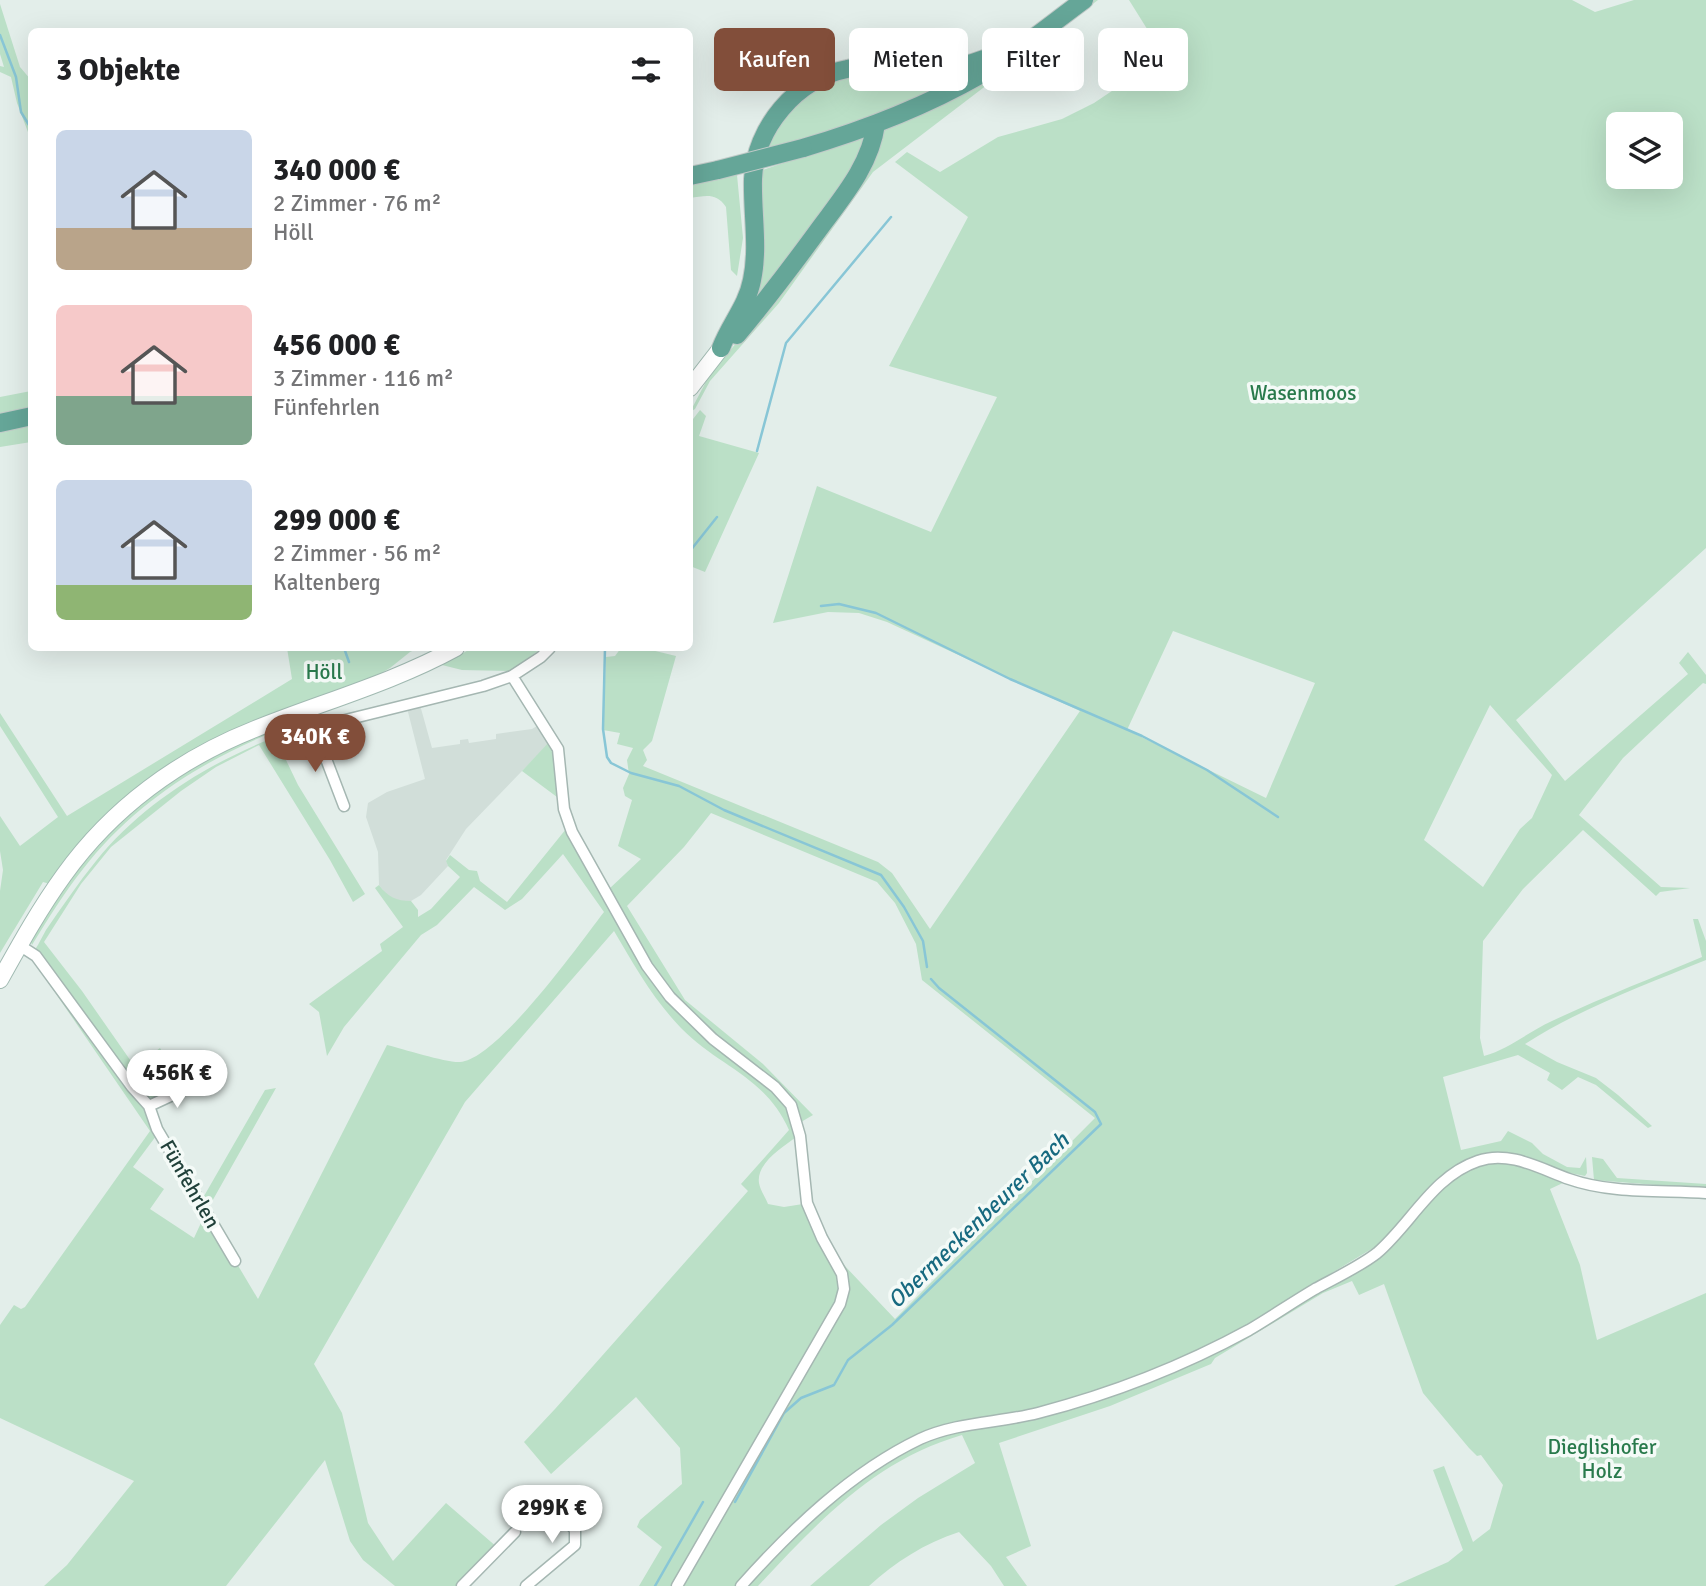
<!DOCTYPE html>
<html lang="de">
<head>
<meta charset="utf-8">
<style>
	body { margin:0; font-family:Signika,sans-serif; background:#f6f6f6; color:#202124; height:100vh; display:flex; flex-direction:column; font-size:26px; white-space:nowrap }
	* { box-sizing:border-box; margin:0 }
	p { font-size:23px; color:#757577 }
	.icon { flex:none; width:38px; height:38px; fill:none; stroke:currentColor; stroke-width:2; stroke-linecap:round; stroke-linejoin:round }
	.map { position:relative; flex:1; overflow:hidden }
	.sheet { position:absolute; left:28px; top:28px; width:665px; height:623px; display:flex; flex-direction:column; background:#fff; border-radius:10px; box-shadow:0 7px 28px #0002 }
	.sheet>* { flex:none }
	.top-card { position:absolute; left:714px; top:28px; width:665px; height:63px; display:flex; gap:14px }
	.tools { position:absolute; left:1606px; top:112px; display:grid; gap:14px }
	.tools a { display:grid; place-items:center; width:77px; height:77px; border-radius:10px; background:#fff; box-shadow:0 7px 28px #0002; font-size:35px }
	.price { position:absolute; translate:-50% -60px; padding:0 16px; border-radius:24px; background:#fff; color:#222; font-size:23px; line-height:46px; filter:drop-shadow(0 2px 4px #0008) }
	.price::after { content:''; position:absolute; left:50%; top:42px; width:21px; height:16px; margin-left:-10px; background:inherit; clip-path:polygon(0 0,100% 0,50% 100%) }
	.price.active { background:#824e3a; color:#fff }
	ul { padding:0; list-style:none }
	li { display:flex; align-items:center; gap:21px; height:175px; padding:0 28px }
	li span { display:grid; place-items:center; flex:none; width:196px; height:140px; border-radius:10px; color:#555 }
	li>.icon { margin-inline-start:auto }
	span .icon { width:84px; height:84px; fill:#fffc; stroke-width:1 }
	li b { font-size:30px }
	h2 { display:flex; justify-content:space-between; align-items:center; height:84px; padding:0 28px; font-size:30px }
	.tag { padding:0 24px; border-radius:10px; background:#fff; box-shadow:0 7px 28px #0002; font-size:24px; line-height:63px }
	.tag.active { background:#824e3a; color:#fff }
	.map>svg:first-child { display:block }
	.built { fill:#d1ded9 }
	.green { fill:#bbe0c7; fill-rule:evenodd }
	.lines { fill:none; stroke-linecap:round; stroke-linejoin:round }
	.stream { stroke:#88c6d6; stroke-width:2.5 }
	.street-casing { stroke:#a5b7b2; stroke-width:13 }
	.secondary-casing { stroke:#a1bab2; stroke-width:18 }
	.primary-casing { stroke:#c1cac8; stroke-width:20 }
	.street { stroke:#fff; stroke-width:10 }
	.secondary { stroke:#fff; stroke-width:16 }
	.primary { stroke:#65a698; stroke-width:18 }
	.primary-bridge-casing { stroke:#c1cac8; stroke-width:20; stroke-linecap:butt }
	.primary-bridge { stroke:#65a698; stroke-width:18 }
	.labels { text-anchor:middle; stroke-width:7; stroke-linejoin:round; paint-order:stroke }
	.park-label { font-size:21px; fill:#297a4c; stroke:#f4faf7 }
	.street-label { font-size:21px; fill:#21413a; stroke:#f4faf7 }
	.water-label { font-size:23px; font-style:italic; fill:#176a80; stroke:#f4faf7 }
</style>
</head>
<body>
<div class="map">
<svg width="1706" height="1586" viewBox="0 0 1706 1586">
	<rect width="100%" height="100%" fill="#e3eeea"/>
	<!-- built -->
	<path class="built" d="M420,705L432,748L460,744V740L468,739L469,743L496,739V734L532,729L542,723L552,740L466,829L446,860L448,866L421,895L411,901H397L386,894L379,885L378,852L366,817L368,803L387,792L425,779L407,708Z"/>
	<!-- green -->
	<path class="green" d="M1094,0H1098L873,172L779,303L710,381L695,409L690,412L709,376L775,296L884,128L980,81Z
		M1129,0H1572L1595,12L1634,0H1706V548L1516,720L1565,781L1688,674L1679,663L1688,652L1706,675V684L1703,683L1623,758L1579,815L1661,887L1690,888L1660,892L1656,896L1583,830L1523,889L1483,941L1480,1038L1484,1056C1509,1049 1528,1032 1552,1021C1601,998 1652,978 1702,957L1693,919H1698L1706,941V960C1645,985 1581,1008 1525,1044L1557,1062L1596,1078L1618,1095L1652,1126L1648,1128L1596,1085L1578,1077L1562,1090L1547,1080L1550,1073L1518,1055L1443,1077L1461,1150L1501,1141L1508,1131L1532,1143L1543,1154L1567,1167L1580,1168L1586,1157L1587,1173L1585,1176L1560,1171L1504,1153L1482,1154L1471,1159L1441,1178L1378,1245L1231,1334L1121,1385L897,1446L737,1586H680L848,1299L847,1275L843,1264L895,1319L1095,1118L922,980L916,944L895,903L877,882L711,813L684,847L627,906L685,1000L763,1064L813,1115L801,1122L793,1100L785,1090L692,1016L657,974L609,889L641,859L618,846L632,800L625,796L623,788L629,774L627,760L633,748L617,744L620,733L603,730L606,657L615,656L621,648H643L676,656L652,741L643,750L647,760L643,766L878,862L892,873L930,929L1080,711L887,622L859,613L828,612L773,623L817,486L931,532L997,397L889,366L968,217L895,162L907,152L940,172L998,137L1062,119L1094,103L1164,56ZM1619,124H1671V177H1619ZM1173,631L1315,683L1266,798L1127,730ZM1490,705L1552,775L1532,818L1520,829L1483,887L1424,840Z
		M0,4L20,67L31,80V140L17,103L11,77L0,72V66L4,67L0,54Z
		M978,65L944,87L867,120L765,149L772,131L798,98L853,72Z
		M871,133L865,153L752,310L760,171Z
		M737,175L743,238L737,276L731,270L726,207C716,192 705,196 690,198V184Z
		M31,391V408L0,414V397Z
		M700,410L706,416L699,436L759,453L705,572L690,566V423Z
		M31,421V442L0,447V427Z
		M287,648H419L410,652L390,668L358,687L214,740L50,884L43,882L0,953V891L3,870L0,851V816L20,846L58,817L0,726V713L67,816L292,679Z
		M472,648H542L511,671L462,670L442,665Z
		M264,732L271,733C198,763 132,806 83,869C64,893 48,919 32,945L30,940L66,883L95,846L134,808L207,756Z
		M275,737L298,785L365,894L353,902L330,860L259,745L216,767L181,791L111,847L81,884L44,942L82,991L135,1067L160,1048L183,1090L149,1106L159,1132L133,1167L164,1189L150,1209L194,1238L206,1212L200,1203L265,1090L276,1088L206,1212L258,1299L387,1045C403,1049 447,1063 460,1062C497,1060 580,943 604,912L563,854L522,899L505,910L474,887L437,925L421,935L344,1027L327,1056L319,1012L309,1004L382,951L380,944L403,927L375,888L379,885C388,897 396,901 411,901L418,910V917L431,909L460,877L448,866L446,861L450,855L469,870L477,871L480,881L507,902L566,829L653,981L778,1094L789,1112L796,1137C783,1147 756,1163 759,1183C760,1190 766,1198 768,1204L784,1207L803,1204L832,1258L840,1284L837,1304L673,1586H639L662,1547L637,1527L640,1520L682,1484L680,1448L636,1397L551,1474L524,1442L555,1409L748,1191L741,1184L789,1130C765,1076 719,1067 681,1028C653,999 634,965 614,931L465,1102L314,1364L342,1413L368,1523L393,1561L446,1503L498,1548L462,1586H395L363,1560L350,1541L325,1460L226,1586H44L67,1565L134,1481L0,1418V1325L14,1305L21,1309L25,1307L150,1131L30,956C36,950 41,939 46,930C62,907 78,883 96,861C142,804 207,764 275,737Z
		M550,741C560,756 557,780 557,797L522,771Z
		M1592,1157L1603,1159L1617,1178L1706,1184V1189L1594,1180Z
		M1498,1162L1514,1163L1565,1182L1550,1189L1580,1265L1597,1340L1706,1293V1586H1394L1448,1562L1463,1550L1433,1470L1444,1466L1473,1542L1490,1529L1503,1485L1481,1455L1477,1456L1469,1448L1423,1393L1384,1284L1359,1295L1352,1281L1323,1293L1215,1358L1211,1364L1110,1406L999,1443L1031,1546L1006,1557L1027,1586H1004L991,1566L959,1532C925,1543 895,1562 869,1586H810L881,1525L918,1498L975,1463L962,1435C875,1460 818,1522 758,1586H746L772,1557L848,1488L883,1463L926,1440L1127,1388L1356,1269L1447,1183L1472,1168Z"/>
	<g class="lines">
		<!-- stream -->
		<path class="stream" d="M0,35L16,77L21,112L32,130
			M757,451L786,343L891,217
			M690,551L717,517
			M821,606L839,604L876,613L1010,679L1142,736L1207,770L1278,817
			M344,648L349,662
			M605,648L603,729L607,757L611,763L631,773L679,786L724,810L881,875L904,907L923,941L927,967
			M735,1502L784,1413L801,1398L834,1385L848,1360L892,1325L1101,1124L1095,1112L939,988L931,979
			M655,1586L703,1502"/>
		<defs>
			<path id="street" d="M512,676L558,749L564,809L572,832L647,966L670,997L713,1039L775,1087L791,1105L800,1136L807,1203L822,1238L842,1274L844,1289L840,1304L677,1586
				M274,721L279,732L301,731L483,686L512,676L541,657L550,648
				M315,730L344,806
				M19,945L36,956L132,1087L149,1106L157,1129L235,1261
				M149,1106L192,1086
				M462,1586L515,1532
				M526,1586L575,1545V1530L551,1501
				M741,1586C792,1529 851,1472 920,1439C957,1422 999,1423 1038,1413C1111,1394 1183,1366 1249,1330C1271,1317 1293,1302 1315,1289C1335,1278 1359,1267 1377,1253C1411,1224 1433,1176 1478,1161C1509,1150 1541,1169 1569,1179C1611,1194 1662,1190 1706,1193"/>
			<path id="secondary" d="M690,388L721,348
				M0,980C20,944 40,908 64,875C112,808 179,759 255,729C322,702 392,683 456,648"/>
			<path id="primary" d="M803,148C864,130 924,107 980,75C1016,53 1050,25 1084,0
				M690,176L718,170
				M737,335C764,303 789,270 814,236C839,201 870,168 876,124
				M721,348C730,324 747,306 752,280C759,247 752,213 753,179C755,128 796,79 847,69C878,62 911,71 942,69C956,68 971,64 984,59C997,55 1004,47 1018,47
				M0,423L32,416"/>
		</defs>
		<!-- street casing -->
		<use href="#street" class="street-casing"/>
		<!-- secondary casing -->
		<use href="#secondary" class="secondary-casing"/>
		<!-- primary casing -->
		<use href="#primary" class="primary-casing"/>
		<!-- street -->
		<use href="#street" class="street"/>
		<!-- secondary -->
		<use href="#secondary" class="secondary"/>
		<!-- primary -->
		<use href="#primary" class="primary"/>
		<defs>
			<path id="primary-bridge" d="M718,170L803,148"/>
		</defs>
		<!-- primary-bridge casing -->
		<use href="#primary-bridge" class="primary-bridge-casing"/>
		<!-- primary-bridge -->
		<use href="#primary-bridge" class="primary-bridge"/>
	</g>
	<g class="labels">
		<!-- park labels -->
		<g class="park-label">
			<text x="1303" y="400">Wasenmoos</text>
			<text x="324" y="679">Höll</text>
			<text x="1602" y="1454">Dieglishofer<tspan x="1602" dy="24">Holz</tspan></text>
		</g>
		<!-- street labels -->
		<g class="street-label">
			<text transform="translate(190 1184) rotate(60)" y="7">Fünfehrlen</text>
		</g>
		<!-- water labels -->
		<g class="water-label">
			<text transform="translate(978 1220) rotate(-44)" y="8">Obermeckenbeurer Bach</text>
		</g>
	</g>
</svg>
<div class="tools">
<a><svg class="icon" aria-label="layers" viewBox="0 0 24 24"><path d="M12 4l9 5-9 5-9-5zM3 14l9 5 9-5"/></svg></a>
</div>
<b class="price active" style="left:315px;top:774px">340K €</b>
<b class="price" style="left:177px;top:1110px">456K €</b>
<b class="price" style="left:552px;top:1545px">299K €</b>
<div class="top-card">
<a class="tag active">Kaufen</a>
<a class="tag">Mieten</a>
<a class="tag">Filter</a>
<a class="tag">Neu</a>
</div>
<section class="sheet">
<h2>3 Objekte<svg class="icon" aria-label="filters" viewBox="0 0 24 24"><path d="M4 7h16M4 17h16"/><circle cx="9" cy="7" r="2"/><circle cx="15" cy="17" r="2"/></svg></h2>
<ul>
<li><span style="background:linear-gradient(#c9d6e8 70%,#b9a48a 0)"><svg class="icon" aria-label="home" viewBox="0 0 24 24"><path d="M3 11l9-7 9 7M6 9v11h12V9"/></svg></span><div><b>340 000 €</b><p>2 Zimmer · 76 m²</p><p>Höll</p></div></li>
<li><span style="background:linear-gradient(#f6c9c9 65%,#7fa58c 0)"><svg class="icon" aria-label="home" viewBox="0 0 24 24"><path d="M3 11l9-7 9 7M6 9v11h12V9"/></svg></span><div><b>456 000 €</b><p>3 Zimmer · 116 m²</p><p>Fünfehrlen</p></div></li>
<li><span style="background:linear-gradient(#c9d6e8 75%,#8fb573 0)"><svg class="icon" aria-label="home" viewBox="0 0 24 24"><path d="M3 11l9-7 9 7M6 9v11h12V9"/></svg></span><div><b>299 000 €</b><p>2 Zimmer · 56 m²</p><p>Kaltenberg</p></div></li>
</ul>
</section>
</div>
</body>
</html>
